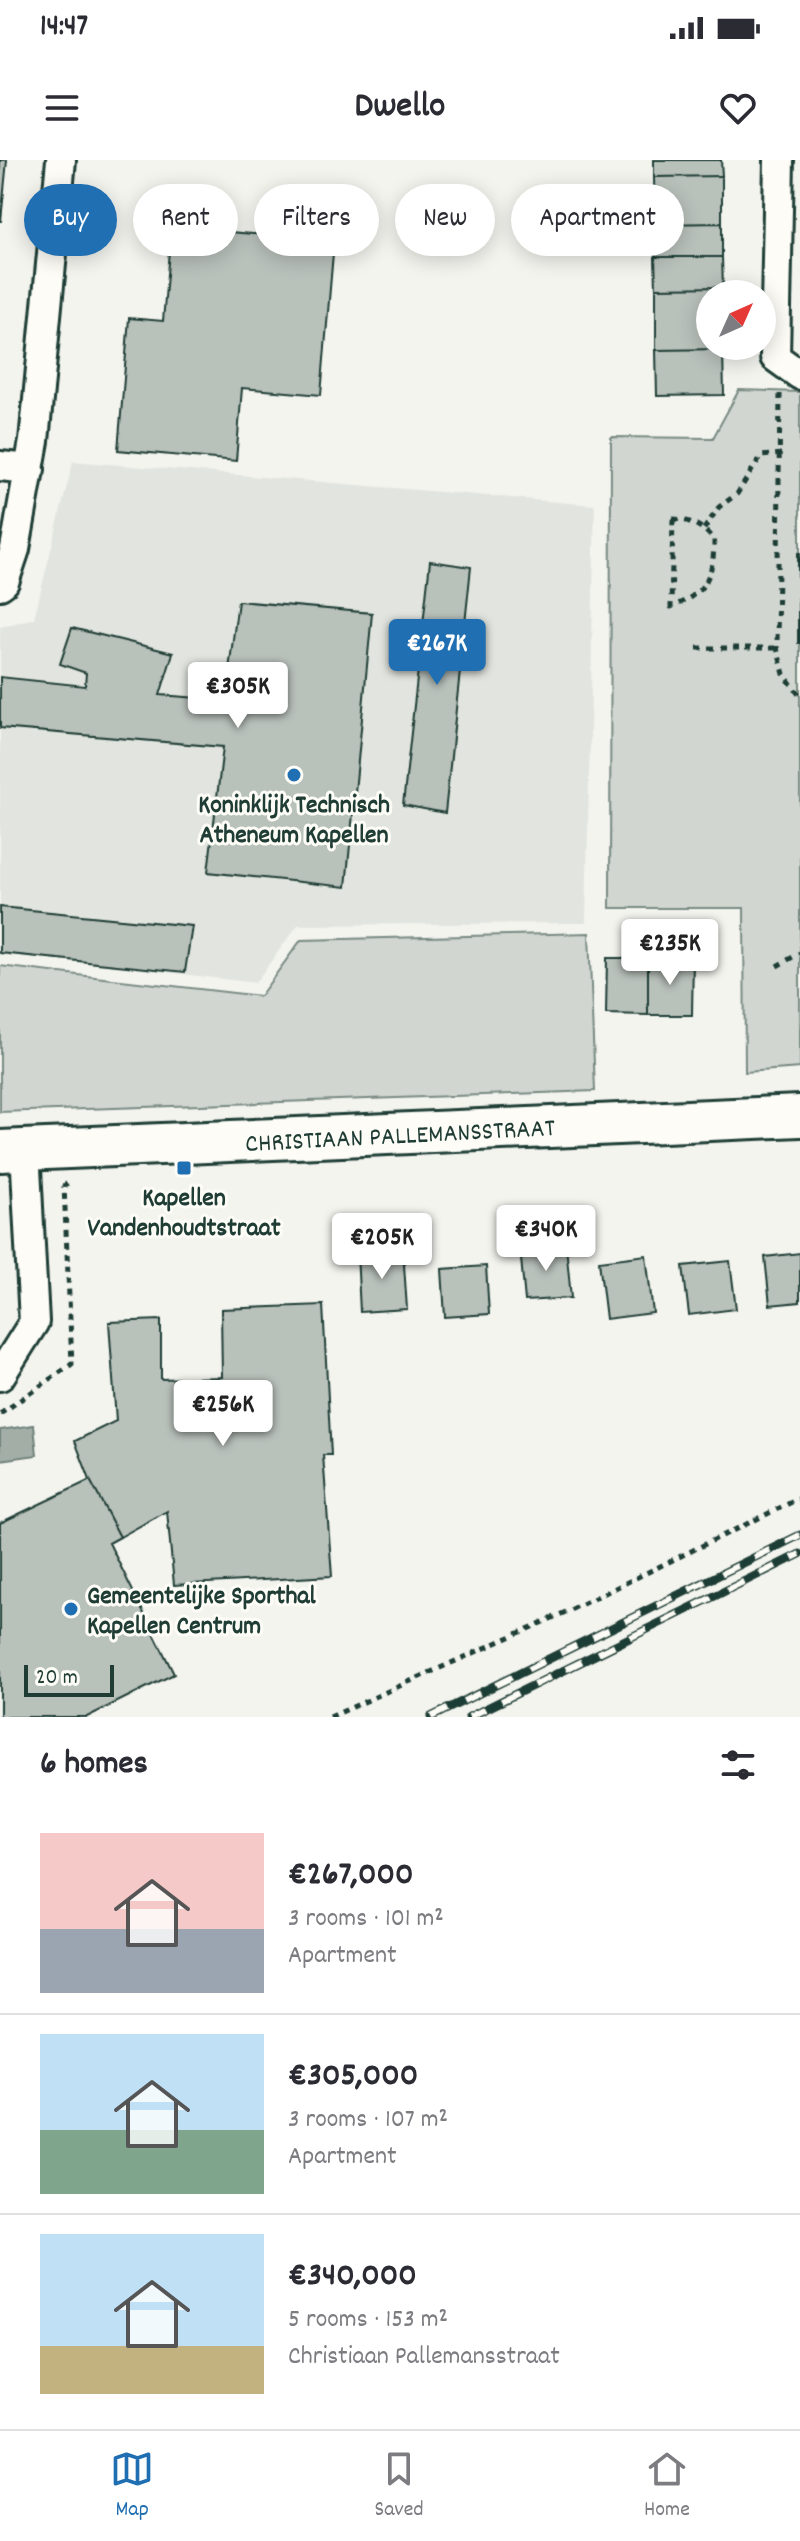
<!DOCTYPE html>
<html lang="en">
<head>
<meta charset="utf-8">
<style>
	body { margin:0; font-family:Dekko,sans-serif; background:#f7f7f7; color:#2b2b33; height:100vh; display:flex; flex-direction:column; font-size:30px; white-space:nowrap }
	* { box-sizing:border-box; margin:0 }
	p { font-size:26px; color:#7c7c81 }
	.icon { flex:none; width:44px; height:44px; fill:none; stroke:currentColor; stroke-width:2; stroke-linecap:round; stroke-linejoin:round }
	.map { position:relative; height:1557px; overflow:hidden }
	.sheet { display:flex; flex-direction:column; background:#fff; flex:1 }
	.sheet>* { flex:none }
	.guide { position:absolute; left:24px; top:24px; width:752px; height:72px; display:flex; gap:16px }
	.needle { width:52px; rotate:45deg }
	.tools { position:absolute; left:696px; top:120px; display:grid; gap:16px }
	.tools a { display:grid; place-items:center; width:80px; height:80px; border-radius:50%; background:#fff; box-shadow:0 4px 20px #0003; font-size:40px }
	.scale { position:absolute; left:24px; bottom:20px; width:90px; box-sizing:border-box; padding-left:8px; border:4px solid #1f3d34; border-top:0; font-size:22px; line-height:28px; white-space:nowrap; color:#1f3d34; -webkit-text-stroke:6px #fdfcf7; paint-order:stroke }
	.price { position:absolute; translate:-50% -68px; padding:0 18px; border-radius:8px; background:#fff; color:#222; font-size:26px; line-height:52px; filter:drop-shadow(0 2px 4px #0008) }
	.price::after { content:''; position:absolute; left:50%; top:48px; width:24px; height:18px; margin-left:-12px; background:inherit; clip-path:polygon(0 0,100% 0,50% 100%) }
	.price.current { background:#1f6fb2; color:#fff }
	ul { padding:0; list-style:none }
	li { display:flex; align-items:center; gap:24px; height:200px; padding:0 40px }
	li+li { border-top:2px solid #e1e1e2 }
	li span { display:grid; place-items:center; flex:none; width:224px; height:160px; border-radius:0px; color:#555 }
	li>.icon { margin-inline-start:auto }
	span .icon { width:96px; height:96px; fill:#fffc; stroke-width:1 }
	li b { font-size:34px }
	h2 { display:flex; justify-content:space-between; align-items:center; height:96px; padding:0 40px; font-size:34px }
	.pill { padding:0 28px; border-radius:36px; background:#fff; box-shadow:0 4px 20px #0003; font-size:28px; line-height:72px }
	.pill.current { background:#1f6fb2; color:#fff }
	.status { display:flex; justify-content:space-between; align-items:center; height:56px; padding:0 40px; background:#fff; direction:ltr }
	.status svg { height:22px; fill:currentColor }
	header { display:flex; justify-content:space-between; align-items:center; height:104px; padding:0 40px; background:#fff; font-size:36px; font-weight:700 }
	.tab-bar { display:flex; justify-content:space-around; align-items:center; height:112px; border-top:2px solid #e1e1e2; background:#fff; font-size:22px; color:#7c7c81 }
	.tab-bar a { display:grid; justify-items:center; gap:4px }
	.tab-bar .current { color:#1f6fb2 }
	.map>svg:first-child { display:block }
	.built { fill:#e2e5df }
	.green { fill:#d1d6d1; stroke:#788a82; stroke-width:2 }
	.water { fill:#a3aea7; stroke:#6e8179; stroke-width:2 }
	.building { fill:#b9c1bb; stroke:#1f3d34; stroke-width:2 }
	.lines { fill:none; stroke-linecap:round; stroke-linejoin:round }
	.street-casing { stroke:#1f3d34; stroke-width:34 }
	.secondary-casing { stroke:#1f3d34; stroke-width:46 }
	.path { stroke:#1f3d34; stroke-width:5; stroke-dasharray:6 6; stroke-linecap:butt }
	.street { stroke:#fdfcf7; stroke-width:28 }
	.secondary { stroke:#fdfcf7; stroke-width:40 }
	.rail-casing { stroke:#1f3d34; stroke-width:9 }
	.rail { stroke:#fdfcf7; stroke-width:6; stroke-dasharray:18; stroke-linecap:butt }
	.poi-dot { fill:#1f6fb2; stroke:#fdfcf7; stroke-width:3 }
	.labels { text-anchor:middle; stroke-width:6; stroke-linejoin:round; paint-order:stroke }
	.poi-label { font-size:26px; font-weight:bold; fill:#1f3d34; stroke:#fdfcf7 }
	.street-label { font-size:26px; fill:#1f3d34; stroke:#fdfcf7 }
</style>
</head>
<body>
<div class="status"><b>14:47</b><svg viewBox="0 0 49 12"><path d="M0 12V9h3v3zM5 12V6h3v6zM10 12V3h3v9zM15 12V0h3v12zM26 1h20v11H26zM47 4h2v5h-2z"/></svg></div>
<header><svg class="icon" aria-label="menu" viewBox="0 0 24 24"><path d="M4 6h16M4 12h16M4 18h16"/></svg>Dwello<svg class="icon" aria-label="heart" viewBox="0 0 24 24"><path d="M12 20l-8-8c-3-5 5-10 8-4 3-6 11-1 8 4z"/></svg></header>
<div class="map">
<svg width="800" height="1557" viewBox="0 0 800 1557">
	<rect width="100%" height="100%" fill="#f4f4ef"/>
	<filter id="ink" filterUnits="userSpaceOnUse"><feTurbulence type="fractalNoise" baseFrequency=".0125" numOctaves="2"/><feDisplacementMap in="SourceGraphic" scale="16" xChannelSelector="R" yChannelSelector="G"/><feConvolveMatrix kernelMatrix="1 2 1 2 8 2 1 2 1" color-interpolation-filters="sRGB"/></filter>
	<g filter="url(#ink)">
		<!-- built -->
		<path class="built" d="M73,301L595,345L586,763L298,765L255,823L0,792V467L34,458Z"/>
		<!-- green -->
		<path class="green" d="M739,230L800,232V908L745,912L744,748H610L611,277L713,278Z
			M589,773L595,931L0,952V806L260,836L301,780Z"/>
		<!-- water -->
		<path class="water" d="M34,1265L37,1295L0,1300V1270Z"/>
		<!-- building -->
		<path class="building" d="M0,0H7L1,61H0Z
			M654,0H721L722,16L654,17Z
			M722,16V63L655,64L654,17Z
			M722,63V97H655V64Z
			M171,67L334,81L321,235L242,228L236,301L118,290L129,158L163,161Z
			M655,97H722L723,127L656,128Z
			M723,127V134H710V186H723V189L656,190V128Z
			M723,189L724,235L657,236L656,190Z
			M798,393H800V483H798Z
			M430,401L471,407L445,653L403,645Z
			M238,441L372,453L346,727L208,712L223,587L0,568V517L85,526L86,513L60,504L72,468L173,493L160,535L225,540Z
			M0,747L192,766L185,812L0,793Z
			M607,798H648V855L606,854Z
			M648,798L693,799L692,855H648Z
			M566,1085L571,1138L525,1141L520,1088Z
			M403,1090L407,1149L360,1152L357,1093Z
			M800,1093V1142L770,1145L765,1097Z
			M646,1095L653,1153L606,1159L599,1101Z
			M730,1101L736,1149L689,1155L683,1106Z
			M486,1106L489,1154L445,1157L442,1109Z
			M323,1145L331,1295H323L332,1416L174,1425L167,1351L120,1377L90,1320L75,1281L116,1261L109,1162L161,1160V1219L222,1217L221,1149Z
			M90,1320L120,1377L109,1383L174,1514L87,1557H0V1363Z"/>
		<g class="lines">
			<defs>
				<path id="street" d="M779,0L775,197L800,215
					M0,306L30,309
					M0,425L4,422L15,389L34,281L61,0
					M0,1216L34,1162L25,989"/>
				<path id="secondary" d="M0,991L800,956"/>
			</defs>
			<!-- street casing -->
			<use href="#street" class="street-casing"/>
			<!-- secondary casing -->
			<use href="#secondary" class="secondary-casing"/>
			<!-- path -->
			<path class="path" d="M780,234L777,488L784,514L800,536
				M673,359C692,360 703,367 714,380C714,416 705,434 671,447Z
				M704,369L719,347L737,334L761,296L782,294
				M697,488H777
				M777,806L800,793
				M0,1254L72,1204L64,1026L68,1023
				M330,1557L568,1451L800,1338"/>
			<!-- street -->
			<use href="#street" class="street"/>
			<!-- secondary -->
			<use href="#secondary" class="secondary"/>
			<defs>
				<path id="rail" d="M431,1557L800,1375
					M469,1557L800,1394"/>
			</defs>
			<!-- rail casing -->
			<use href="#rail" class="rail-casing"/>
			<!-- rail -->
			<use href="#rail" class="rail"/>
		</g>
	</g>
	<!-- markers -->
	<g class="poi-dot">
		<circle cx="294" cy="615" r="8"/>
		<rect x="176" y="1000" width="16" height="16" rx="4"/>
		<circle cx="71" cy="1449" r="8"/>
	</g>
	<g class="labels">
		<!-- poi labels -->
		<g class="poi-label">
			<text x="294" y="652">Koninklijk Technisch<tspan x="294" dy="30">Atheneum Kapellen</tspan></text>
			<text x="184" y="1045">Kapellen<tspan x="184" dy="30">Vandenhoudtstraat</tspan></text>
			<text x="87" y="1443" text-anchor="start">Gemeentelijke Sporthal<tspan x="87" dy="30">Kapellen Centrum</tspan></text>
		</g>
		<!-- street labels -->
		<g class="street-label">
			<text transform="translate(400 974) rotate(-3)" y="9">CHRISTIAAN PALLEMANSSTRAAT</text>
		</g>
	</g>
</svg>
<div class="tools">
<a><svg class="needle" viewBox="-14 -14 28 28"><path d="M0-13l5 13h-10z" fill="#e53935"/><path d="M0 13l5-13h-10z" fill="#7c7c81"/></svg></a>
</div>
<div class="scale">20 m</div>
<b class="price current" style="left:437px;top:527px">€267K</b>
<b class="price" style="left:238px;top:570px">€305K</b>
<b class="price" style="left:670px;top:827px">€235K</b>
<b class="price" style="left:546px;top:1113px">€340K</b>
<b class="price" style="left:382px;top:1121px">€205K</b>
<b class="price" style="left:223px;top:1288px">€256K</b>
<div class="guide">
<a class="pill current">Buy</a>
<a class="pill">Rent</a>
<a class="pill">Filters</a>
<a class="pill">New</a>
<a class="pill">Apartment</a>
</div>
</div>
<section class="sheet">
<h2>6 homes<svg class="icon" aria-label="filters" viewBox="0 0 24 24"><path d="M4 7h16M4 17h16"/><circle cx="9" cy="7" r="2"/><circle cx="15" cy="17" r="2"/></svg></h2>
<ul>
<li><span style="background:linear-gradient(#f6c9c9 60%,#9aa5b1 0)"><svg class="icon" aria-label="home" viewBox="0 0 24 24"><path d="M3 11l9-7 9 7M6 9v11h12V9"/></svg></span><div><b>€267,000</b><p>3 rooms · 101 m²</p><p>Apartment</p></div></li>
<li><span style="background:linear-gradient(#bfe0f5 60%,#7fa58c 0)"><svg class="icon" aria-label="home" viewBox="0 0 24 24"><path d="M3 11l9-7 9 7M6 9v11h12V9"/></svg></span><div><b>€305,000</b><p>3 rooms · 107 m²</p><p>Apartment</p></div></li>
<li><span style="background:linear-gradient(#bfe0f5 70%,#c2b280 0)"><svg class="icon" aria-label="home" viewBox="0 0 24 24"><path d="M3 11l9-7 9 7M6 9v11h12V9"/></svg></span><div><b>€340,000</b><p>5 rooms · 153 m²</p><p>Christiaan Pallemansstraat</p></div></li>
</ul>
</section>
<nav class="tab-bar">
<a class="current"><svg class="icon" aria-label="map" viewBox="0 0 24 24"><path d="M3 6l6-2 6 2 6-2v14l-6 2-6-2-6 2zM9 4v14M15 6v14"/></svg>Map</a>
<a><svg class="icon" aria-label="saved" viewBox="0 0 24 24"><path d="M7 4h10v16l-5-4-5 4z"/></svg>Saved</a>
<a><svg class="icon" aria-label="home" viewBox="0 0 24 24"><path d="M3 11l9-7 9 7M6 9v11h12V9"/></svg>Home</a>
</nav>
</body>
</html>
